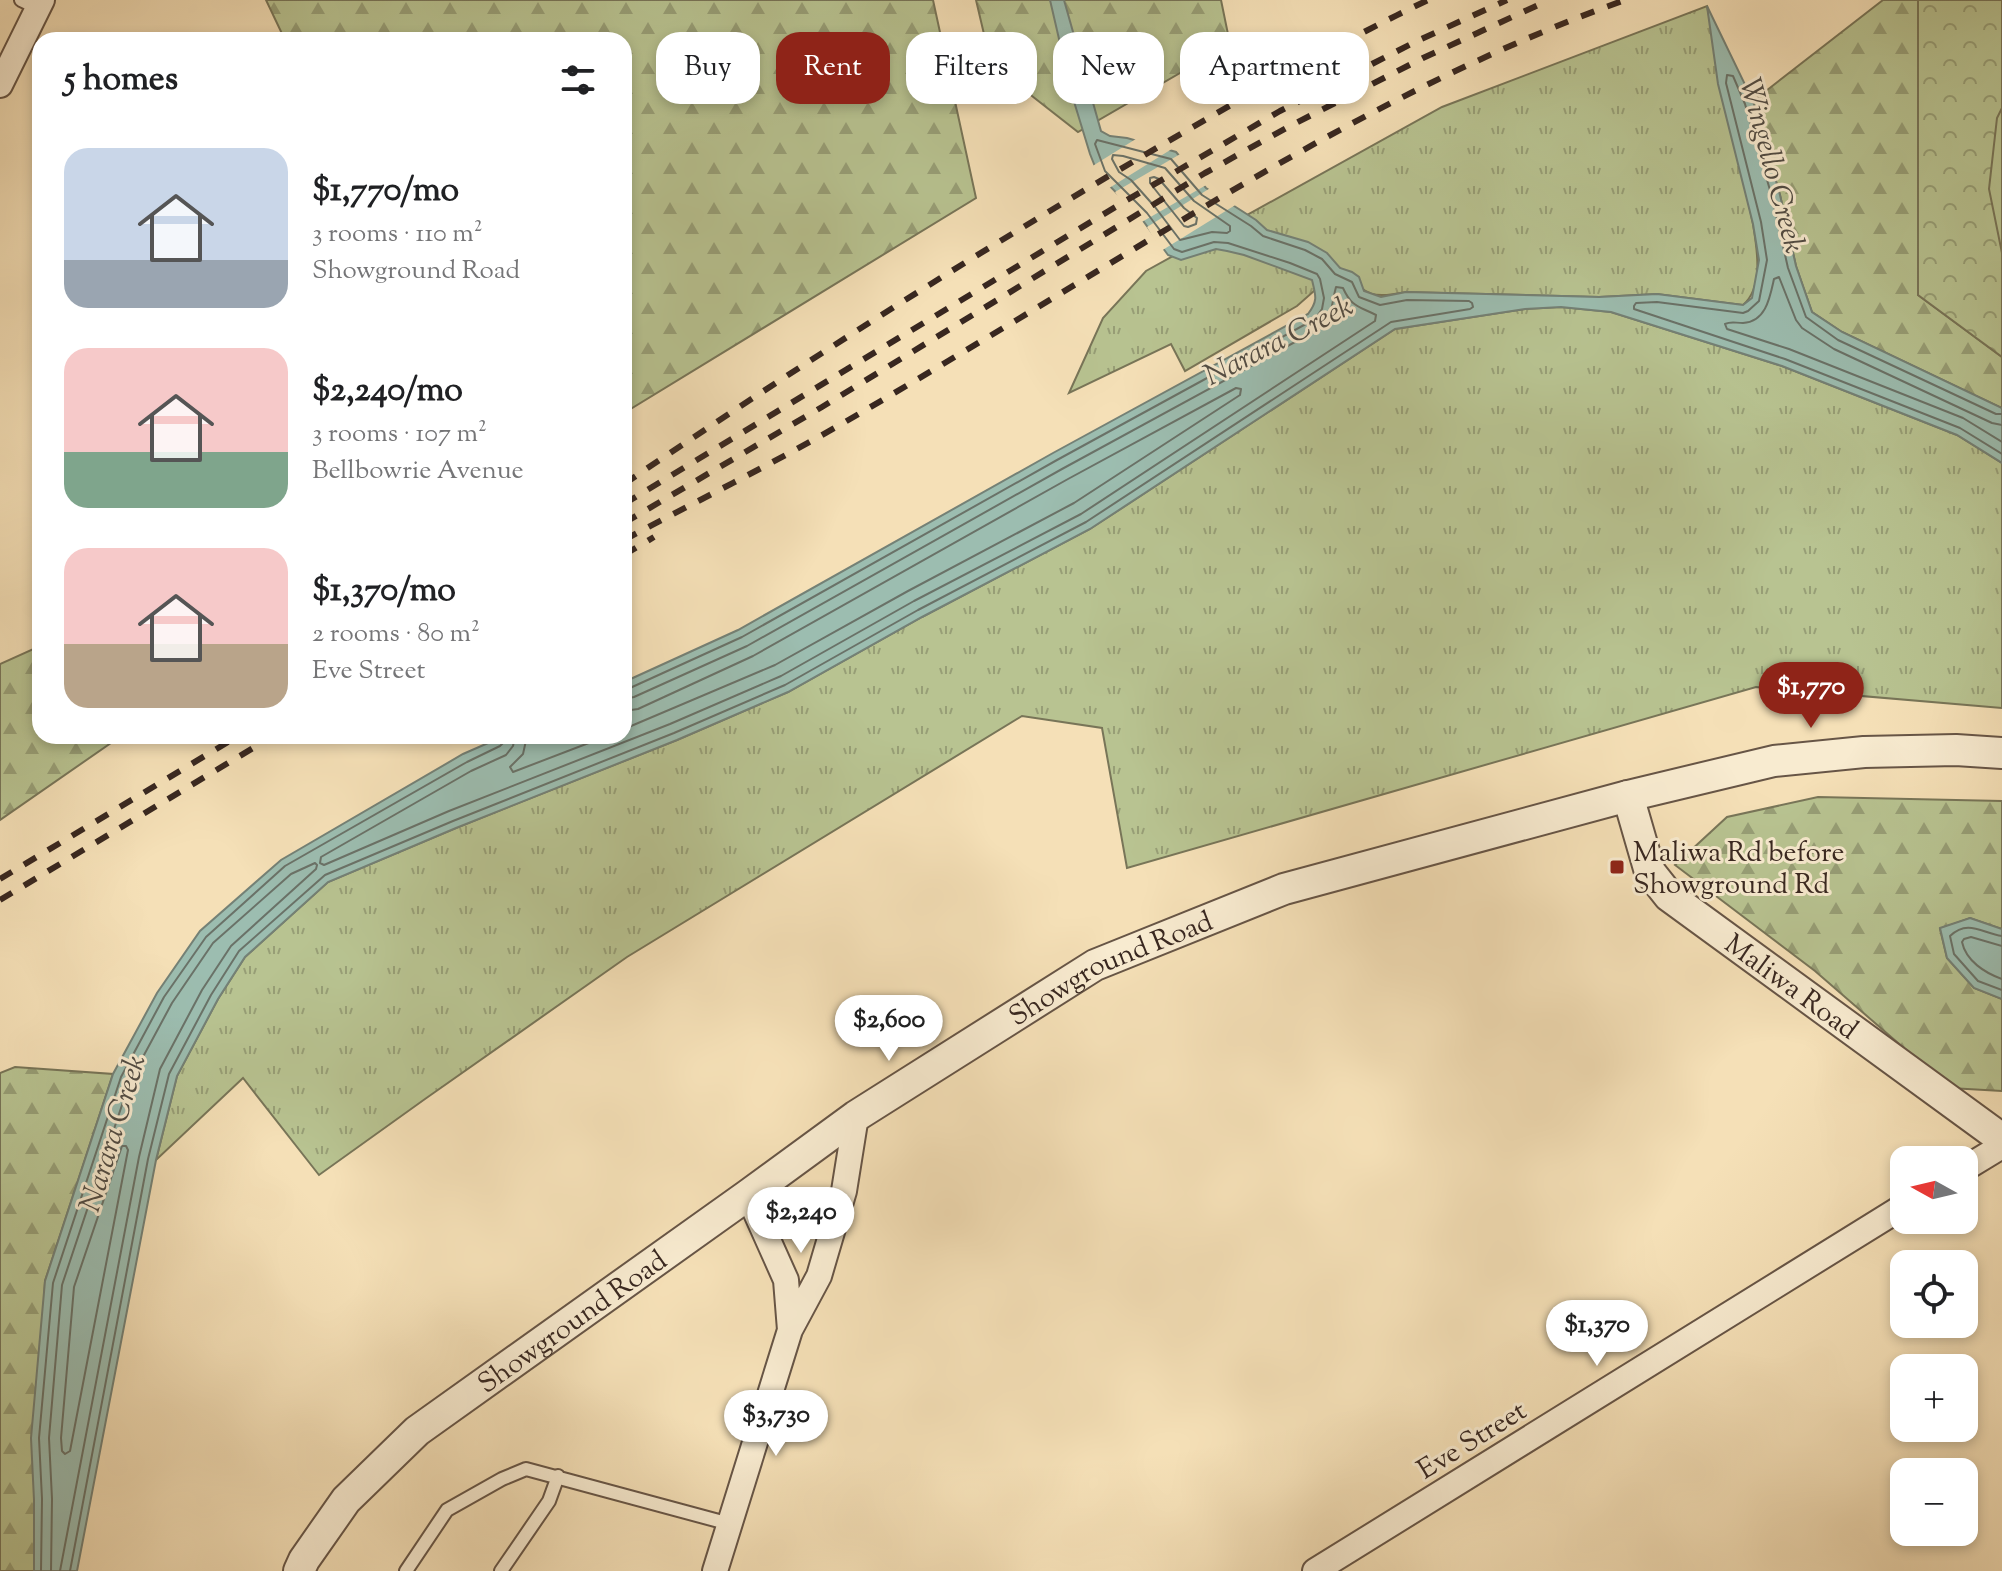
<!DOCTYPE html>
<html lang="en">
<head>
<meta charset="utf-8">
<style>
	body { margin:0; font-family:"Sorts Mill Goudy",serif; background:#f2f2f2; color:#202124; height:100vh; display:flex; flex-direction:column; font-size:30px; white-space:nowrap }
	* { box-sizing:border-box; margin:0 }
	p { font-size:26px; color:#757577 }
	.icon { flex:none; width:44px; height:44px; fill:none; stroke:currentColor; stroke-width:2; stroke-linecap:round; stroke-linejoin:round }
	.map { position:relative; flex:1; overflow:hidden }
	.side { position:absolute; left:32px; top:32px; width:600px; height:712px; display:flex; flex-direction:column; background:#fff; border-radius:24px; box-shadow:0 4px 12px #0003 }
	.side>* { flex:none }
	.banner { position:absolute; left:656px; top:32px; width:760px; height:72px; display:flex; gap:16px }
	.needle { width:52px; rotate:278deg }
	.controls { position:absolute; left:1890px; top:1146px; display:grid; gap:16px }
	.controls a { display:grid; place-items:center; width:88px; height:88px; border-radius:16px; background:#fff; box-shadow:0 4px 12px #0003; font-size:40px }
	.price { position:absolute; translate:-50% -68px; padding:0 18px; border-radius:28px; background:#fff; color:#222; font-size:26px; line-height:52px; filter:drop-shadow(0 2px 4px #0008) }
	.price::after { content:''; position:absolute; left:50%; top:48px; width:24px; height:18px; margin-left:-12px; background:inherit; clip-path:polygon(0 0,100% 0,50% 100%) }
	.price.selected { background:#8f2418; color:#fff }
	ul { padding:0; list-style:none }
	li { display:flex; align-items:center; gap:24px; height:200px; padding:0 32px }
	li span { display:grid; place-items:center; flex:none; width:224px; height:160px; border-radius:24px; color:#555 }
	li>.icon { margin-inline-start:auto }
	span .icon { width:96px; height:96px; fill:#fffc; stroke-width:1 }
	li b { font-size:34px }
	h2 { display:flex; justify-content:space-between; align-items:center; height:96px; padding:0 32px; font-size:34px }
	.tag { padding:0 28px; border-radius:24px; background:#fff; box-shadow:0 4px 12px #0003; font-size:28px; line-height:72px }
	.tag.selected { background:#8f2418; color:#fff }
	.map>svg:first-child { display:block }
	.grass { fill:url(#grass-tufts); stroke:#787558; stroke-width:2 }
	.forest { fill:url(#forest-firs); stroke:#787558; stroke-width:2 }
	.park { fill:url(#park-crowns); stroke:#787558; stroke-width:2 }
	.garden { fill:#b8c391; stroke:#787558; stroke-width:2 }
	.water { fill:#9cbdb0; stroke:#748176; stroke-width:2 }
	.pier { fill:#f5e0b7 }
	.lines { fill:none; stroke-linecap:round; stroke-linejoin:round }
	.shore { stroke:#6a7268; stroke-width:2 }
	.service-casing { stroke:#675546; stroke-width:16 }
	.minor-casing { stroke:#675546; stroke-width:28 }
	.tertiary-casing { stroke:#675546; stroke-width:34 }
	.service { stroke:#f8ebd0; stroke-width:12 }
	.minor { stroke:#f8ebd0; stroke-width:24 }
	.tertiary { stroke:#f8ebd0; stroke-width:30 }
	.rail { stroke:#382720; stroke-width:6; stroke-dasharray:14 14; stroke-linecap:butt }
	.poi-dot { fill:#8f2418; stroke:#f8ebd0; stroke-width:3 }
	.labels { text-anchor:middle; stroke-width:6; stroke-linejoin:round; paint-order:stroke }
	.poi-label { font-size:28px; fill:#382720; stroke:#f8ebd0; text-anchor:start }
	.street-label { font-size:28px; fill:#382720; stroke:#f8ebd0 }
	.water-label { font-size:30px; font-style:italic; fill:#514c44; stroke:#f8ebd0 }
</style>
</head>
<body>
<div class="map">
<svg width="2002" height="1571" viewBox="0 0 2002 1571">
	<defs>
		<pattern id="grass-tufts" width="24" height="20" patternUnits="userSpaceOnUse" patternTransform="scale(2)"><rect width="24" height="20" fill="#b8c391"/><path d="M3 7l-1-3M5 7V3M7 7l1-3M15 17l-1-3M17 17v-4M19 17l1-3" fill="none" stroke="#979e76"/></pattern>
		<pattern id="forest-firs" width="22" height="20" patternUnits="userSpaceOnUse" patternTransform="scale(2)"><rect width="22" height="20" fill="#b8c391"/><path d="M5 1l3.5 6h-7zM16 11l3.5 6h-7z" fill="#979e76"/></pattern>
		<pattern id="park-crowns" width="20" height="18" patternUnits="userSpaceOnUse" patternTransform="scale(2)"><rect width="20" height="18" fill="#b8c391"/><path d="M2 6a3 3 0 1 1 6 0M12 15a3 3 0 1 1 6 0" fill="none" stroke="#979e76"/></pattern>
	</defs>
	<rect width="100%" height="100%" fill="#f5e0b7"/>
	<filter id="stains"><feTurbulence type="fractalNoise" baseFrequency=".0025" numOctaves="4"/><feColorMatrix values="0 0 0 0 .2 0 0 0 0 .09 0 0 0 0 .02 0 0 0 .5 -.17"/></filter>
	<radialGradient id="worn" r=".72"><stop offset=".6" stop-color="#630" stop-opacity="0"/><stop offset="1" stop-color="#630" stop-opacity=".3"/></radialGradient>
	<!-- grass -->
	<path class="grass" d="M1707,6L1753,224C1757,249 1764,287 1743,305L1657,294L1599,297L1406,292C1368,300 1367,294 1340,268L1297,306L1185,371L1171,344L1069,393L1103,318L1146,271L1442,107Z
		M1561,307L1611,312L1782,366L1957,435L2002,463V708L1756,687L1127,868L1102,728L1022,716L627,957L425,1099L319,1175L243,1078L156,1160L177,1076L218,999L245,957L328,882L456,828L677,740L788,692L922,617L1090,529L1395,329L1525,309Z"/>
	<!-- forest -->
	<path class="forest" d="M266,0H933L976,198L624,413V40H285Z
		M976,0H1221L1230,44L1078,132L991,64Z
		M1883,0H1918V295L2002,357V408L1842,332L1812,312L1796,266L1780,195L1753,101Z
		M40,646V736H121L0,820V664Z
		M1818,797L2002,801V929L1970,918L1940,929L1947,958L1974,988L2002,999V1091L1950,1088L1815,971L1675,865L1727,817Z
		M15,1067L113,1074L45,1281L34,1500V1571H0V1073Z"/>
	<!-- park -->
	<path class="park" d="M1918,0H2002V357L1918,295Z"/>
	<!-- garden -->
	<path class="garden" d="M2002,108V253L1989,189L1997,118Z"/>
	<!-- water -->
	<path class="water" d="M1050,0H1064L1101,131L1110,136L1127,138L1176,152L1206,188L1256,220L1267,230L1308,242L1327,253L1340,268L1352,272L1359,277L1364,291L1381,297L1406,292L1599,297L1657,294L1743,305L1752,298L1759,260L1753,224L1718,84L1707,6L1753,101L1780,195L1796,266L1812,312L1842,332L2002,408V463L1957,435L1782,366L1611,312L1561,307L1525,309L1395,329L1090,529L922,617L788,692L677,740L456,828L328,882L245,957L218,999L177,1076L156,1160L77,1571H34V1500L31,1438L45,1281L113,1074L157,993L200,931L281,860L463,754L504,736H624V682L738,630L1053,453L1308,314C1318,301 1316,296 1312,280L1244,255L1227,251L1216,249L1181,260L1168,255L1141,218L1098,174L1090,154L1072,95Z
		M1970,918L2002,929V999L1974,988L1947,958L1940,928Z"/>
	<!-- pier -->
	<path class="pier" d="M1139,137L1175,147L1106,190L1095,176L1091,167Z
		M1182,153L1208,184L1140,223L1121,202L1115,192Z
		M1212,187L1237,204L1161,251L1147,227Z"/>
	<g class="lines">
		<!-- shore -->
		<path class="shore" d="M1113,155L1123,156L1165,168L1194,201L1230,226V231L1227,233L1212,232L1180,240L1155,207L1131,180L1119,172L1112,159Z
			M1154,177L1159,179L1184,208L1197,218L1196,224L1188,227L1184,226L1150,183V178Z
			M2002,414H1996L1838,340L1806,317L1788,268L1772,197L1745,104L1733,76L1727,75L1726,83L1761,222L1767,260L1759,301L1748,311L1743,313L1657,302L1636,303L1634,306V309L1785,359L1960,428L2002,454
			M2002,425L1992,423L1834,349L1802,328L1796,320L1779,277L1774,279C1770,297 1766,322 1743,323C1735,323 1731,321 1725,324L1727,329L1789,349L1963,418L2002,442
			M624,711L638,709L753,656L1068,479L1236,388L1241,389L1240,395L1074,503L908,591L775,665L624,729
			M515,736L513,746L506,755L471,771L321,857L320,863L324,865L449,811L670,724L781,676L914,601L1081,514L1375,321L1376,315C1359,306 1352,308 1343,288L1336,287C1331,305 1334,315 1317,330L1062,469L747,646L634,697L624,699
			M527,736L523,754L510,767L513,772L607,736
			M2002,936C1982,933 1968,919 1950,936L1954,954L1978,981L2002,990
			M2002,946L1971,937L1964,939L1962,942C1966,961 1985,973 2002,979
			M122,1146H126L128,1150L70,1451L65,1454L62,1451L61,1438L74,1287Z
			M41,1571L42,1499L39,1438L53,1283L121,1077L164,997L206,937L285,866L467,762L500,746L504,742L505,736
			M51,1571L52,1499L49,1438L62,1285L130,1081L172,1003L213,943L291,874L315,863L317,865L316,869L231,946L202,990L160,1069L139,1157L60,1571
			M70,1571L148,1159L169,1074L211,995L239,951L325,875L453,821L674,733L785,685L918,610L1086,522L1391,322L1470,309L1473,307L1472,303L1469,301L1407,300L1380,305L1359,297L1352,282L1335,274L1322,259L1305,250L1263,236L1251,226L1202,195L1171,159L1097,140L1095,144L1105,171L1147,213L1174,249L1182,252L1214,242L1228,243L1290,263L1317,274L1320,279L1324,298L1322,309L1315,319L1057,460L742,637L630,688L624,689"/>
		<defs>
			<path id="service" d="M21,0L38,8
				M406,1571L447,1510L502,1479L526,1469L730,1524
				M501,1571L549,1501L558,1476"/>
			<path id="minor" d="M0,85L42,0
				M1964,1169L2002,1146
				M748,1195L786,1280L790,1330
				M715,1571L790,1330L819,1276L844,1191L856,1116
				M1315,1571L1904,1206"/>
			<g id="tertiary">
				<path id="s1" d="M1628,796L1650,872L1669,896L2002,1139"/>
				<path id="s2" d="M299,1571L304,1560L346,1500L417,1431L748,1195L856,1116L1095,965L1284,889L1628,796L1774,761L1864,752L1956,750L2002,753"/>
			</g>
		</defs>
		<!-- service casing -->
		<use href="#service" class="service-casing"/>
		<!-- minor casing -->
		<use href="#minor" class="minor-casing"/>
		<!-- tertiary casing -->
		<use href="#tertiary" class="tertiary-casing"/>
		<!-- service -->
		<use href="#service" class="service"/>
		<!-- minor -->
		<use href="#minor" class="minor"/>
		<!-- tertiary -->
		<use href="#tertiary" class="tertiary"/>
		<!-- rail -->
		<path class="rail" d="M624,484C791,371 961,262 1136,160C1232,104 1328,48 1428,0
			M624,504L1122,203L1280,111L1417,41L1507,0
			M624,523L822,407L1205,173L1290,126L1423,58L1549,0
			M624,540C695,502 768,466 838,426C897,392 956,356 1015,321C1212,202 1407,78 1625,0
			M624,555L654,537
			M0,879L238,736
			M0,900L273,736"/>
	</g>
	<!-- markers -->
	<rect class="poi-dot" x="1609" y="859" width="16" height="16" rx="4"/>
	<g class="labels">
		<!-- poi labels -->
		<g class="poi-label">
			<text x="1633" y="861">Maliwa Rd before<tspan x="1633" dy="32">Showground Rd</tspan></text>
		</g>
		<!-- street labels -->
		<g class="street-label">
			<text dy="10" stroke="none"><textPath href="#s2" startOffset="1020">Showground Road</textPath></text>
			<text dy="10" stroke="none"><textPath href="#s1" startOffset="262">Maliwa Road</textPath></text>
			<text dy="10" stroke="none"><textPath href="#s2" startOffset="374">Showground Road</textPath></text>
			<text transform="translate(1471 1439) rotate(-32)" y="10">Eve Street</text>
		</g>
		<!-- water labels -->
		<g class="water-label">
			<text transform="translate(1773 165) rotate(75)" y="10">Wingello Creek</text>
			<text transform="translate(1278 340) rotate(-27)" y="10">Narara Creek</text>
			<text transform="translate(112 1133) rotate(-73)" y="10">Narara Creek</text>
		</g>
	</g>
	<rect width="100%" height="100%" filter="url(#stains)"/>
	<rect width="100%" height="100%" fill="url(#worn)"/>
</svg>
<div class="controls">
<a><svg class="needle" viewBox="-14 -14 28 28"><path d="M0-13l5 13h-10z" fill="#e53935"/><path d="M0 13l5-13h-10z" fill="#757577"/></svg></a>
<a><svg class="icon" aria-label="locate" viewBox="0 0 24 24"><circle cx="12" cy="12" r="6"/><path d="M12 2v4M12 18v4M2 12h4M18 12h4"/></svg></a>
<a>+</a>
<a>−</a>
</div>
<b class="price selected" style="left:1811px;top:730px">$1,770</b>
<b class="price" style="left:889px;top:1063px">$2,600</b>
<b class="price" style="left:801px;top:1255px">$2,240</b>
<b class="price" style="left:1597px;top:1368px">$1,370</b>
<b class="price" style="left:776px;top:1458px">$3,730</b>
<div class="banner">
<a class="tag">Buy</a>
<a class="tag selected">Rent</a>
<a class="tag">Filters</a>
<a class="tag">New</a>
<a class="tag">Apartment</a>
</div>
<section class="side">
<h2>5 homes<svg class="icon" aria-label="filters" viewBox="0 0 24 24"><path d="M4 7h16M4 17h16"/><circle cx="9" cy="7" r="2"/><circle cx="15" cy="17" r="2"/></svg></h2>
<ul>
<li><span style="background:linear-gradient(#c9d6e8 70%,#9aa5b1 0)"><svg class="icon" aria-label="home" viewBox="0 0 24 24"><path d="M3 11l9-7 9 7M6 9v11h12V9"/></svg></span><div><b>$1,770/mo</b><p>3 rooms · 110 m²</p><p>Showground Road</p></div></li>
<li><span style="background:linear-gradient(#f6c9c9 65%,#7fa58c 0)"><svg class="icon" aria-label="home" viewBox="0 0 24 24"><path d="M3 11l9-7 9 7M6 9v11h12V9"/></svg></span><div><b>$2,240/mo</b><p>3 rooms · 107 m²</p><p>Bellbowrie Avenue</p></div></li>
<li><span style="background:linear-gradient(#f6c9c9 60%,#b9a48a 0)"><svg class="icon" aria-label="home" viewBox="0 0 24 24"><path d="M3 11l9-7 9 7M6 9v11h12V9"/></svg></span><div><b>$1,370/mo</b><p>2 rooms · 80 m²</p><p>Eve Street</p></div></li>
</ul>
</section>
</div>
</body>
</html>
